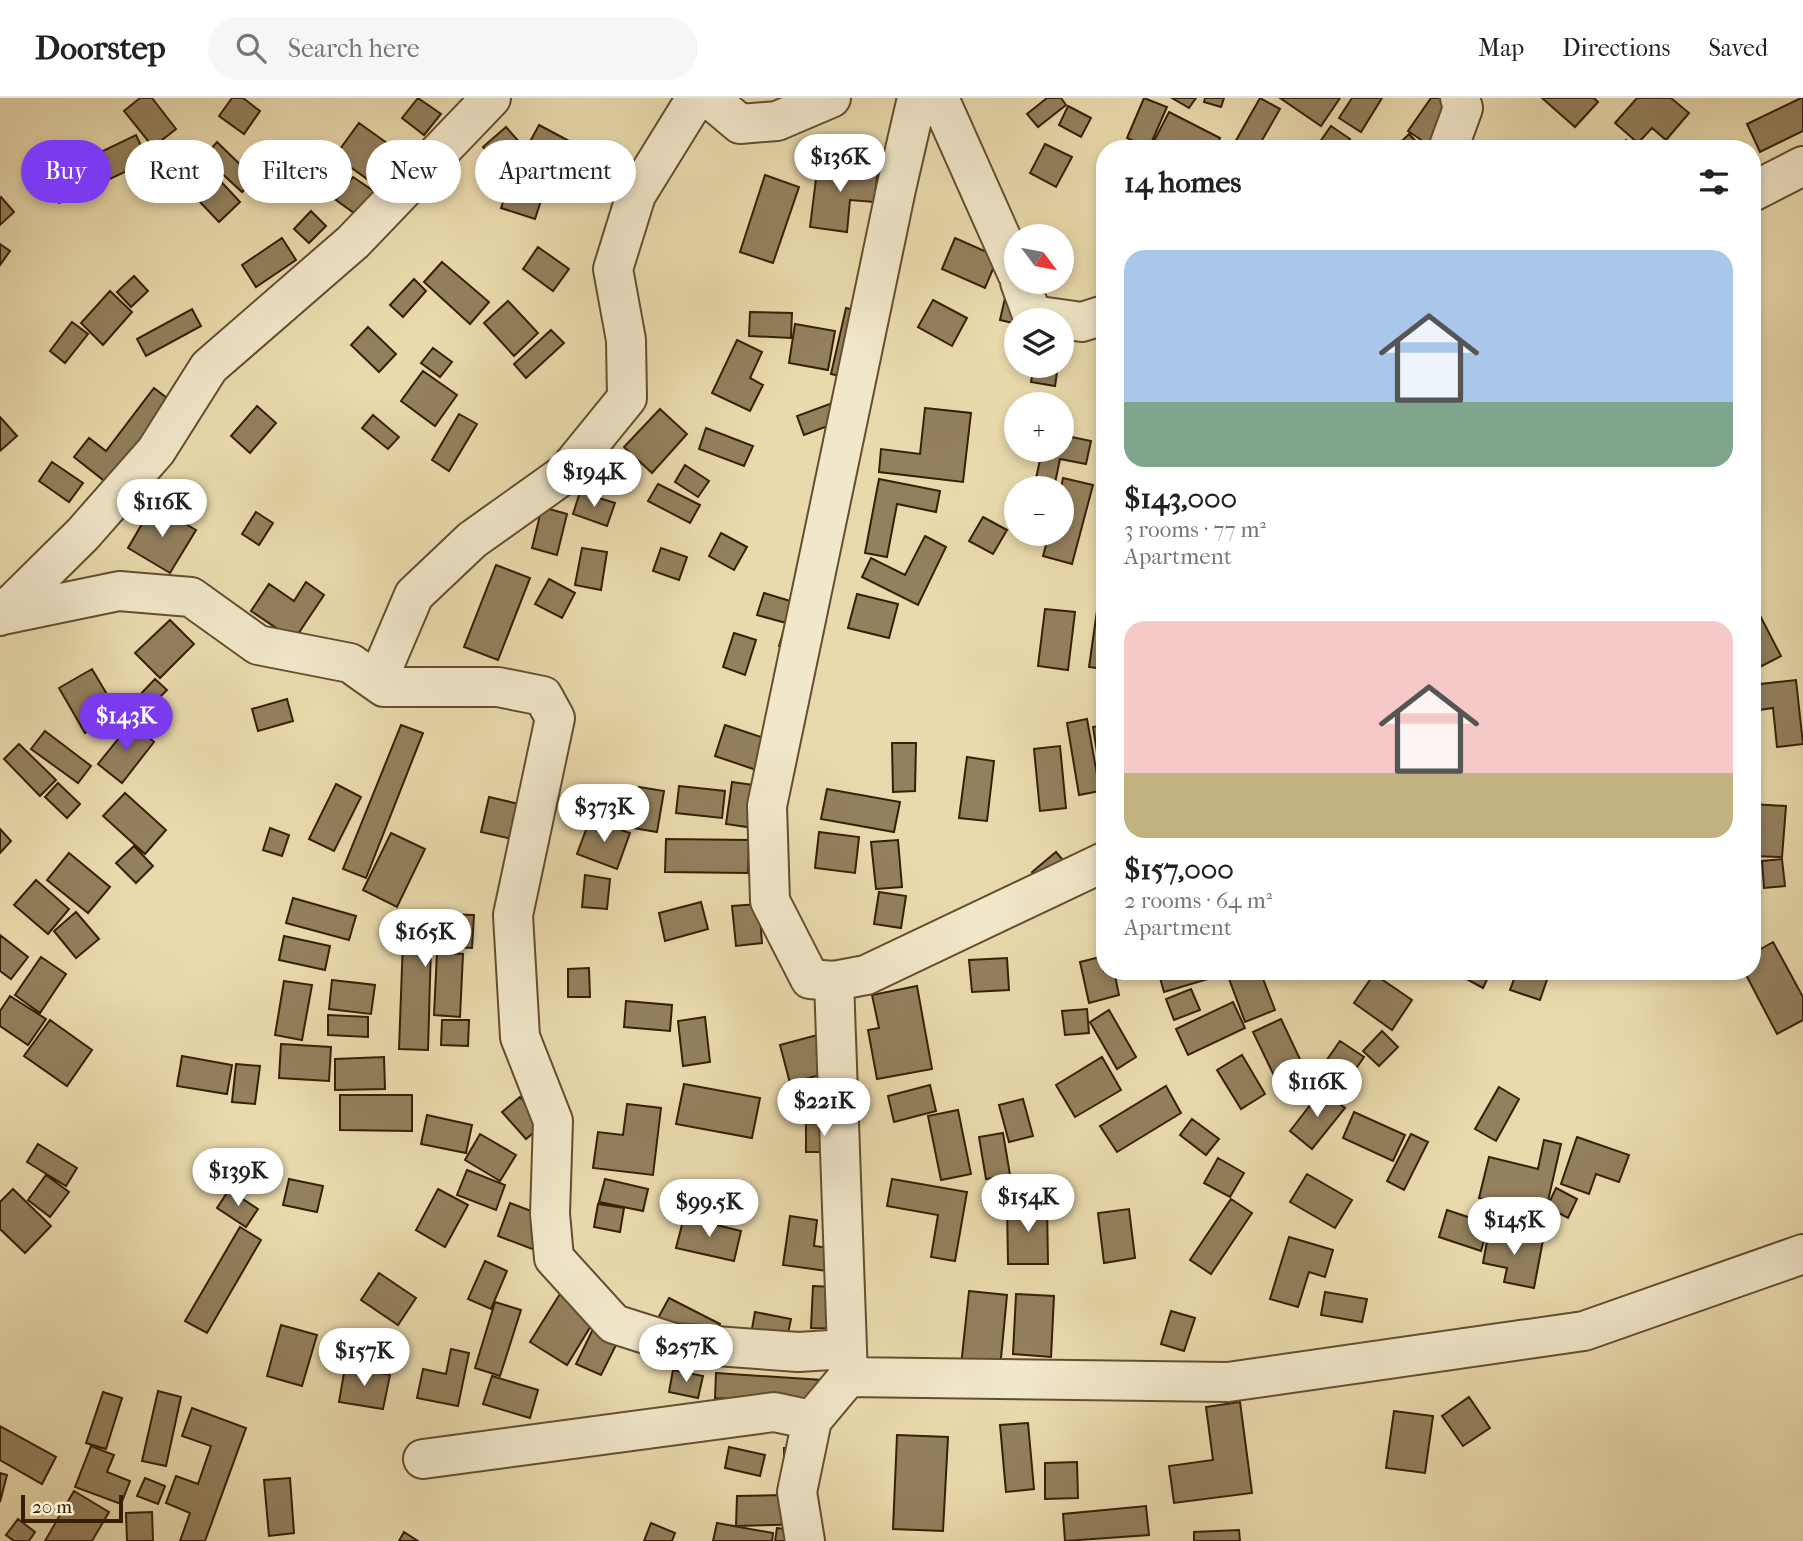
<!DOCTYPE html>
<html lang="en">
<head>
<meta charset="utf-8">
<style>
	body { margin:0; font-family:"IM FELL French Canon",serif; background:#f6f6f6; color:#222; height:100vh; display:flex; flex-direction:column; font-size:26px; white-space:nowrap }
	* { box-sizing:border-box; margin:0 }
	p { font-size:23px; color:#767676 }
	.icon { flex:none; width:38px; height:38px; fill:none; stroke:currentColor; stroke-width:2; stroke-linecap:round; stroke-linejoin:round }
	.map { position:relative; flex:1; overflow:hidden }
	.side { position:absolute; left:1096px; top:42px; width:665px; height:840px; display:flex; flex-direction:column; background:#fff; border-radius:28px; box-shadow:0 4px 10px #0003 }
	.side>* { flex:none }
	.guide { position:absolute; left:21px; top:42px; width:665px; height:63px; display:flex; gap:14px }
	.needle { width:46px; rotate:122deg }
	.tools { position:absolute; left:1004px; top:126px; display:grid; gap:14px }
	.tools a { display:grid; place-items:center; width:70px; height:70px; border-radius:50%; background:#fff; box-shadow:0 4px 10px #0003; font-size:35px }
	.scale { position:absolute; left:21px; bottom:18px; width:102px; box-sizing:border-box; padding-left:7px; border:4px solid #361f06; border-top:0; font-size:19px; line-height:24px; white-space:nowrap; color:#361f06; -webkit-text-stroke:5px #f1e7ca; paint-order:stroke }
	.price { position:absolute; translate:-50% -60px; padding:0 16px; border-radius:24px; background:#fff; color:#222; font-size:23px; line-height:46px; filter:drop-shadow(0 2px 4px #0008) }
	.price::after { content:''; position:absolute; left:50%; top:42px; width:21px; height:16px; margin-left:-10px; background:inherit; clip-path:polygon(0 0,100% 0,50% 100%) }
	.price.on { background:#7c3aed; color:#fff }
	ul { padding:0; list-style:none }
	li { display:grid; align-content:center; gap:14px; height:371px; padding:0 28px }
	li span { display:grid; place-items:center; height:217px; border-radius:21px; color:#555 }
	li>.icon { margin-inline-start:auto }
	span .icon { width:126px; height:126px; fill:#fffc; stroke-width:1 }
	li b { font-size:30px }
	h2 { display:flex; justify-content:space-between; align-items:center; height:84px; padding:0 28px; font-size:30px }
	.tag { padding:0 24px; border-radius:32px; background:#fff; box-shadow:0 4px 10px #0003; font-size:24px; line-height:63px }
	.tag.on { background:#7c3aed; color:#fff }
	header { display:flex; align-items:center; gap:42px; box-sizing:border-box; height:98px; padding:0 35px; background:#fff; border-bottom:2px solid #e0e0e0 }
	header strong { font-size:33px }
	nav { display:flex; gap:38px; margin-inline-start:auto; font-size:24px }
	.search { width:490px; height:63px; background:#f6f6f6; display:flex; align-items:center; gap:18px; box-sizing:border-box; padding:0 24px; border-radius:38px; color:#767676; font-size:26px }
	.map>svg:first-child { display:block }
	.building { fill:#93805d; stroke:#361f06; stroke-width:2 }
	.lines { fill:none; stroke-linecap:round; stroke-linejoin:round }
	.minor-casing { stroke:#634e30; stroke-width:42 }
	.minor { stroke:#f1e7ca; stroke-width:38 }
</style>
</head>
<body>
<header>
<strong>Doorstep</strong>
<div class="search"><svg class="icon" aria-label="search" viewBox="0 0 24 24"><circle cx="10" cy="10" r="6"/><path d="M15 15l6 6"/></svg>Search here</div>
<nav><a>Map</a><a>Directions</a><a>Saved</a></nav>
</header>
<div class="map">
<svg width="1803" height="1443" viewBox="0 0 1803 1443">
	<rect width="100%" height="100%" fill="#e9daad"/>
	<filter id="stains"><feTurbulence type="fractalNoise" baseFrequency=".00286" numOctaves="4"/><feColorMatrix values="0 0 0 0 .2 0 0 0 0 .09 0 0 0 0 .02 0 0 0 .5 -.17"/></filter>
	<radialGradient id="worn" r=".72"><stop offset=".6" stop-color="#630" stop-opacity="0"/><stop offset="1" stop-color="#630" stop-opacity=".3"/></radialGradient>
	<!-- building -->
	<path class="building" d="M140,0H152L176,31L153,49L124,13Z
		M232,0H243L260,13L244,36L219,18Z
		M418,0L441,16L424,37L402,20Z
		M1047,0H1061L1066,7L1038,29L1027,16Z
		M1144,0L1167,9L1149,50L1127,40Z
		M1172,0H1196L1189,10Z
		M1205,0H1224L1221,9L1204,4Z
		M1260,0L1280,11L1257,51H1242L1234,46Z
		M1280,0H1340L1321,28Z
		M1352,0H1382L1361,34L1339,20Z
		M1431,0H1446L1430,48L1408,33Z
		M1542,0H1594L1598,4L1575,29Z
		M1637,0H1671L1689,15L1666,42L1652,30L1638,45L1615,25Z
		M1801,0H1803V33L1760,54L1747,26Z
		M1068,8L1091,20L1081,39L1059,27Z
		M1169,14L1220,40L1215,51H1159L1152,47Z
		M359,25L412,63L388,96L335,58Z
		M539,27L586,52L574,75L527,49Z
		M1331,28L1350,41L1344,51H1315Z
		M506,29L520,45L497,65L483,49Z
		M1409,36L1423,51H1394Z
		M136,37L148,63L59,105L47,80Z
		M1626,42L1638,51H1620Z
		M217,44L255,81L242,94L204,59Z
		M186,46L240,104L219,124L164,66Z
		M1045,46L1072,59L1056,89L1030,75Z
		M519,55L553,66L535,121L501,110Z
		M818,65L878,72L874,104L850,102L847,134L810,129Z
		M765,77L799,89L773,165L740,154Z
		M353,79L378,96L361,120L336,102Z
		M1,99L14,114L0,127V100Z
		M311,113L326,128L309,145L294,131Z
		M282,140L296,162L256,189L242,167Z
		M955,140L998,159L985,190L942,171Z
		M0,146L10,153L0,167Z
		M538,149L569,171L553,193L523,171Z
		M442,164L489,204L470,226L424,184Z
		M134,178L148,193L131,209L117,194Z
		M414,181L426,193L403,219L390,207Z
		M1007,191L1017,226L1000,222Z
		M110,193L132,214L103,247L81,225Z
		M933,202L967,220L952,248L918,229Z
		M508,203L538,235L514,258L484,225Z
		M846,210L868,215L853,281L831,276Z
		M192,211L201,228L146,258L137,241Z
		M750,214L792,215L791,240L749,238Z
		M72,224L88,236L65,265L50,253Z
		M795,226L835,233L828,272L789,265Z
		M368,229L396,256L379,274L351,247Z
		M551,232L564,245L526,280L514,266Z
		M737,242L762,254L750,280L763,287L750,313L712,295Z
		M433,250L452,264L440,279L421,265Z
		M1034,268H1058L1055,288L1031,284Z
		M423,273L457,297L435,328L401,303Z
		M154,290L176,307L112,389L74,359L89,340L106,353Z
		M835,304L841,323L804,337L797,318Z
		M257,308L276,325L250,355L231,338Z
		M925,310L971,315L963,384L879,374L881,351L920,356Z
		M660,311L687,336L652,375L624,349Z
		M459,316L477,326L449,373L432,362Z
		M373,317L399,339L388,351L362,330Z
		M0,319L17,338L0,353Z
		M706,330L753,348L744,368L699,351Z
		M1062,337L1091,343L1086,366L1060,361L1054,390H1034L1042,352H1062Z
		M52,364L83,385L69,404L39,383Z
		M685,367L709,383L698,399L675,384Z
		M1063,380L1093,387L1072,466L1043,458L1049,436H1062L1061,390Z
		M879,381L940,393L936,414L897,406L887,459L865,455Z
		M658,386L700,407L690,425L648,403Z
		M580,394L615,405L607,428L573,416Z
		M153,407L196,432L170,475L128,450Z
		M542,409L567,416L557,457L532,450Z
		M256,414L273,425L259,447L242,436Z
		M983,419L1007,432L993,456L969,443Z
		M721,435L747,449L734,472L709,458Z
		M925,438L946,449L918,507L862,479L871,460L905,477Z
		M1104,441V474L1097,473Z
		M582,450L607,454L601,492L575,487Z
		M661,450L687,459L679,482L653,473Z
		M496,467L530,480L498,562L464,549Z
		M549,481L575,495L562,520L535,506Z
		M306,484L324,497L294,542L251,513L269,486L294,503Z
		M764,495L813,510L800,554L779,548L786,525L757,517Z
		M857,496L898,506L889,540L848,530Z
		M1099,499L1104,500V571L1089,569Z
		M1752,502L1781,558L1752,573Z
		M1045,511L1075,514L1068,572L1038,568Z
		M170,522L194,546L160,580L135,555Z
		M734,535L756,542L745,577L723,569Z
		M92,571L118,615L85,635L59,590Z
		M155,581L167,592L146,613L135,602Z
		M1796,582L1803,646L1777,649L1773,610L1752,613V587Z
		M287,601L293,623L258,633L252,611Z
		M1087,621L1100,693L1079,697L1067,625Z
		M131,625L154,644L122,685L98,666Z
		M401,627L423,635L366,780L343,771Z
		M725,627L776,644L765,675L715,658Z
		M1104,627V698L1093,629Z
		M45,633L91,668L78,685L31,651Z
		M892,645H916L915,693L893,694Z
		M19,646L56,682L40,698L4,661Z
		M1060,648L1066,710L1040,713L1034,651Z
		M967,659L994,663L987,723L959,720Z
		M732,684L761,688L754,730L726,726Z
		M58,685L80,706L67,720L45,699Z
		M336,686L361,699L334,753L309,741Z
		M679,688L725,693L722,720L676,715Z
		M639,689L664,693L657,734L633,730Z
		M604,690L624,696L616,719L596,713Z
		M827,691L900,704L894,734L821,721Z
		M125,695L166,732L145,756L103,718Z
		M489,699L519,706L512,741L481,734Z
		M1752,706L1786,708L1782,759L1752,758Z
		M1099,719H1104V765H1097Z
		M590,721L630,735L617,771L577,756Z
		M270,730L289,737L282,758L263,752Z
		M0,731L11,743L0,755Z
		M819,734L859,739L855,775L815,770Z
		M391,735L425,751L397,809L363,792Z
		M666,741L749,742L748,775L665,774Z
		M898,742L902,789L876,791L871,744Z
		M134,748L153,768L136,785L116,765Z
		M1056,754L1067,767L1044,788L1032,774Z
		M69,755L110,789L88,815L47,782Z
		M1782,761L1785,788L1764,790L1762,763Z
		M585,777L610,781L607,811L582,809Z
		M36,782L69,811L48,836L14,807Z
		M879,794L906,798L901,830L874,826Z
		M293,800L356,818L349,842L286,825Z
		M701,804L708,831L665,843L659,815Z
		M759,806L762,845L736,848L732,808Z
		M76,814L99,841L76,860L54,833Z
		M404,815L474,817L472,850L431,848L428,952L399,951Z
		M0,837L28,859L11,881L0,873Z
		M284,838L330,848L325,872L279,862Z
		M1773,844L1803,899V922L1777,936L1744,873H1752V856Z
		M437,854L463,856L460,919L434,917Z
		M1104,858V873H1114L1119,897L1089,905L1080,864Z
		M41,859L66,876L40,915L15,897Z
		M1007,860L1009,892L972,894L969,862Z
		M589,870L590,899H568V871Z
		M1158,873H1235L1164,894Z
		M1241,873H1260L1275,912L1245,924L1228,878Z
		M1452,873H1491L1483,890Z
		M1517,873H1550L1540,902L1510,892Z
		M1374,876L1412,902L1392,932L1354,905Z
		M332,882L375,887L371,916L329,911Z
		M284,883L312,887L302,942L275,937Z
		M917,888L932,971L877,981L868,932L879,930L872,897Z
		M1191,891L1200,912L1174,922L1166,901Z
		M10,898L46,921L28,947L0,928V913Z
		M626,903L672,907L670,933L624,929Z
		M1233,904L1245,930L1188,957L1176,931Z
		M1087,911L1089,935L1065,937L1062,913Z
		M1109,912L1136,959L1117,971L1090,924Z
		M328,917L368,919V939L328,937Z
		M705,919L710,964L683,968L678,923Z
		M1281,921L1307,976L1280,990L1253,934Z
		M50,922L92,952L67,988L24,958Z
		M442,922H469L468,948L441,947Z
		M1382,933L1398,949L1379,968L1363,953Z
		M825,935L835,973L790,985L780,947Z
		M1340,943L1364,959L1348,982L1324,966Z
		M281,946L331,949L329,983L279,980Z
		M1242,957L1265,996L1241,1011L1217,972Z
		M182,958L232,967L227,996L177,988Z
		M384,959L385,991L335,992V961Z
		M1102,959L1121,992L1075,1019L1056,987Z
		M236,966L260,968L255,1006L232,1004Z
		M684,986L760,1000L752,1040L676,1026Z
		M930,987L936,1013L894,1024L888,998Z
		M1166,988L1181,1015L1117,1054L1100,1028Z
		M1499,989L1519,1001L1496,1043L1475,1031Z
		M1322,992L1345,1010L1312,1051L1290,1033Z
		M340,997H412V1033L340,1032Z
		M520,999L544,1026L526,1041L502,1014Z
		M1023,1001L1033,1038L1009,1044L999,1007Z
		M627,1006L661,1010L653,1077L593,1070L598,1034L623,1037Z
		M958,1012L971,1076L941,1082L928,1018Z
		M1354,1014L1405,1037L1393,1063L1343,1040Z
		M427,1017L472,1027L466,1055L421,1046Z
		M1192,1021L1219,1041L1206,1057L1180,1037Z
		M806,1025L843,1026L842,1054H806Z
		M1003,1035L1010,1077L986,1081L979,1039Z
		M480,1036L516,1057L500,1083L465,1062Z
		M1411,1036L1428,1044L1404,1092L1387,1083Z
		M1577,1039L1629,1057L1619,1084L1596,1076L1589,1096L1561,1086Z
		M1544,1042L1561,1046L1545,1116L1479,1100L1489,1059L1538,1071Z
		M38,1046L77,1070L66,1088L27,1064Z
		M1218,1060L1244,1075L1230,1099L1204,1085Z
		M467,1072L505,1087L496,1112L457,1097Z
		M1307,1076L1352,1102L1335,1130L1290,1104Z
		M46,1077L69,1094L50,1119L28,1102Z
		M289,1081L323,1088L317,1114L283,1107Z
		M605,1081L648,1091L643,1113L599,1104Z
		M892,1081L967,1094L955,1163L931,1159L938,1117L887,1108Z
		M1556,1090L1577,1101L1568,1120L1547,1109Z
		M13,1091L51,1128L25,1155L0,1131V1104Z
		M438,1091L468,1107L445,1149L416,1132Z
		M229,1092L258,1111L246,1129L217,1110Z
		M1231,1101L1252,1115L1211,1176L1190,1162Z
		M510,1105L560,1124L548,1157L498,1138Z
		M598,1106L624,1110L620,1134L594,1129Z
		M1007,1107H1047L1048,1166H1008Z
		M1129,1111L1135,1160L1104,1165L1098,1115Z
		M1447,1112L1489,1126L1481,1153L1439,1139Z
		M790,1118L817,1122L814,1148L853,1153L849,1176L783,1167Z
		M684,1119L741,1133L734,1163L676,1150Z
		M240,1129L261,1142L207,1235L185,1223Z
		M1489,1132L1543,1142L1534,1190L1504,1184L1507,1170L1483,1165Z
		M1289,1139L1333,1152L1325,1179L1309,1174L1298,1209L1270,1201Z
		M485,1163L507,1173L491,1211L468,1201Z
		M379,1175L416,1200L398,1227L361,1202Z
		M813,1188L851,1190L849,1231L811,1230Z
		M563,1191L600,1213L567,1267L530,1244Z
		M969,1193L1007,1197L999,1281L960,1277Z
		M1325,1194L1367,1201L1362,1224L1321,1217Z
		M1016,1196L1054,1198L1051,1259L1013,1256Z
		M669,1200L720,1226L709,1247L658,1220Z
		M495,1204L521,1212L500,1278L475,1270Z
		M1171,1213L1195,1220L1184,1253L1161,1246Z
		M755,1214L791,1221L783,1259L748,1253Z
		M281,1227L317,1237L302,1288L267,1278Z
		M593,1231L618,1243L601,1277L576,1266Z
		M451,1251L469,1255L458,1308L417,1300L423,1271L446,1276Z
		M345,1269L390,1277L383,1311L339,1304Z
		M673,1272L703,1278L698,1300L669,1294Z
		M716,1275L838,1283L836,1308L715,1300Z
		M492,1278L538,1292L530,1320L483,1306Z
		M158,1293L181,1299L166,1368L142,1363Z
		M103,1294L122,1300L106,1351L86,1345Z
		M1469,1299L1490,1330L1463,1348L1442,1318Z
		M1240,1304L1252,1395L1174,1405L1169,1368L1213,1362L1206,1309Z
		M192,1310L246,1330L205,1443H180L190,1415L166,1405L176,1378L198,1386L211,1348L182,1338Z
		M1394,1313L1433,1318L1425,1375L1386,1370Z
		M1028,1325L1034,1391L1006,1394L1000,1327Z
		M0,1328L56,1359L42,1386L0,1362Z
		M897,1337L948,1339L943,1433L893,1431Z
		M91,1348L114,1357L107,1374L130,1383L121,1406L75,1389Z
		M729,1349L765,1357L760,1378L725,1370Z
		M784,1350H813V1426L736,1428L737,1398L784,1397Z
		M1077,1364L1078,1400L1045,1401V1365Z
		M0,1375L7,1377L0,1404Z
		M145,1380L165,1388L158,1406L137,1398Z
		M290,1380L294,1435L269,1438L264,1382Z
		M74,1393L109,1414L92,1443H45Z
		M1146,1408L1149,1437L1065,1443L1063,1416Z
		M152,1414L153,1443H127L126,1415Z
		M18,1421L35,1434L29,1443H14L6,1437Z
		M651,1425L675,1435L672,1443H644Z
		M717,1425L773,1435L772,1443H713Z
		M777,1430L816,1435L815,1443H775Z
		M1239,1432L1240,1443H1194V1434Z
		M404,1434L418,1443H399Z"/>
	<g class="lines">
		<defs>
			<path id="minor" d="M709,0L740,26L777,23L831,0
				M917,0L896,91L767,708L770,803L810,881L834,883L866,877L1104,764
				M939,0L1017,175
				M1448,51L1463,10L1460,0
				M1752,94L1803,68
				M1020,184L1032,217L1082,224L1104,217
				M3,517L119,493L191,499L258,547L350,565L384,589H498L543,598L555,620L513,817L520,939L553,1023L550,1116L554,1160L614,1226L674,1245L798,1254L847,1251
				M0,518L83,436L156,353L209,269L353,144L491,0
				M384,589L385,565L414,497L472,442L566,375L627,300L626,242L613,171L636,97L696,0
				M848,1279L1228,1284L1584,1233L1803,1156
				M423,1361L774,1314L812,1322
				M805,1443L797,1394L812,1322L848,1279L834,883"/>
		</defs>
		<!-- minor casing -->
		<use href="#minor" class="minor-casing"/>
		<!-- minor -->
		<use href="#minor" class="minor"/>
	</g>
	<rect width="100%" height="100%" filter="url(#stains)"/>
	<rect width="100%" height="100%" fill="url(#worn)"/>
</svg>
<div class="tools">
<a><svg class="needle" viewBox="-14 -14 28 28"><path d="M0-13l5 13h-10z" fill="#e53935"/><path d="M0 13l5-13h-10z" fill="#767676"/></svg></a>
<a><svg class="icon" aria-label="layers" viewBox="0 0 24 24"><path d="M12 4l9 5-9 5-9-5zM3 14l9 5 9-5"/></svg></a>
<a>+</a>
<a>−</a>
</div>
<div class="scale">20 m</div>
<b class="price" style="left:840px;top:96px">$136K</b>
<b class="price" style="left:594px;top:411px">$194K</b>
<b class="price" style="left:162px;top:441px">$116K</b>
<b class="price on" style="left:126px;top:655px">$143K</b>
<b class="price" style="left:604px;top:746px">$373K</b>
<b class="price" style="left:425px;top:871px">$165K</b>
<b class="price" style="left:1317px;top:1021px">$116K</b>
<b class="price" style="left:824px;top:1040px">$221K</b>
<b class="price" style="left:238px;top:1110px">$139K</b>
<b class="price" style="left:1028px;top:1136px">$154K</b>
<b class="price" style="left:709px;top:1141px">$99.5K</b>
<b class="price" style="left:1514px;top:1159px">$145K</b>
<b class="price" style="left:686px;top:1286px">$257K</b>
<b class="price" style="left:364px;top:1290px">$157K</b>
<div class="guide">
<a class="tag on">Buy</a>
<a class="tag">Rent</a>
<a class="tag">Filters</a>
<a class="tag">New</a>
<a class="tag">Apartment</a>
</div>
<section class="side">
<h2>14 homes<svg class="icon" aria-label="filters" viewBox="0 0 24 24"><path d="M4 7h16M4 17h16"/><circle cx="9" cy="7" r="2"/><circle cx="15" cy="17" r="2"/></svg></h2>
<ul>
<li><span style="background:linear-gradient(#a9c7e8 70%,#7fa58c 0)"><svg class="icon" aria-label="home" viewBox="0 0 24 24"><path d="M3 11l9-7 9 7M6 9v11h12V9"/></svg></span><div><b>$143,000</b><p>3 rooms · 77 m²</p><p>Apartment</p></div></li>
<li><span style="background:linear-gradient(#f6c9c9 70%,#c2b280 0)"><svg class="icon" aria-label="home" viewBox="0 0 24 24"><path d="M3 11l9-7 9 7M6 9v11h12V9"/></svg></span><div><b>$157,000</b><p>2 rooms · 64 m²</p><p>Apartment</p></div></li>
</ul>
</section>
</div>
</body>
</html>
